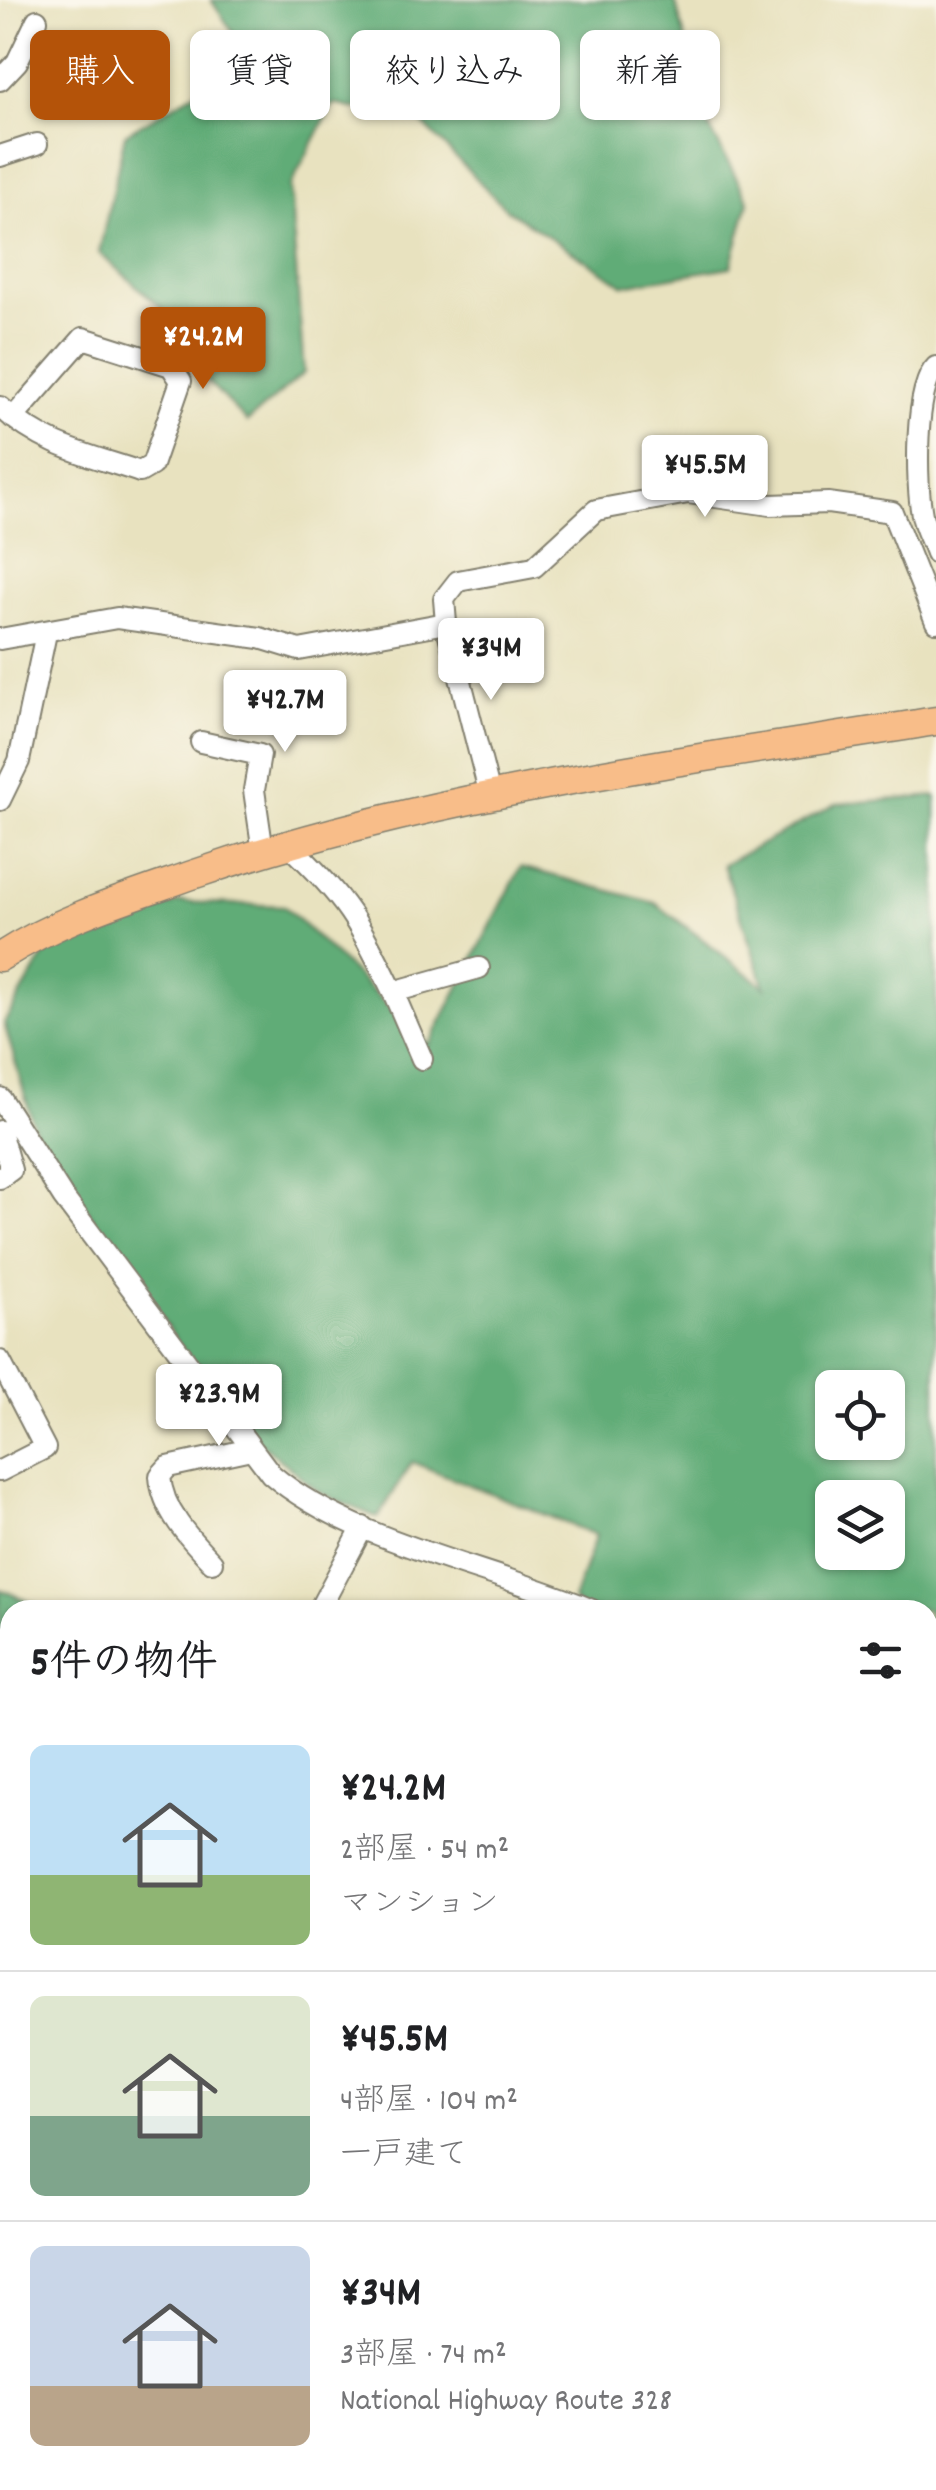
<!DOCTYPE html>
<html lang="ja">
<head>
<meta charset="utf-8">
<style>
	body { margin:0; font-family:Dekko,"Klee One",sans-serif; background:#f2f2f2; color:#202124; height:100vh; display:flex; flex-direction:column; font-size:38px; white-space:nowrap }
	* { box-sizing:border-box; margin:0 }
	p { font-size:32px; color:#757577 }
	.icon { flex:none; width:55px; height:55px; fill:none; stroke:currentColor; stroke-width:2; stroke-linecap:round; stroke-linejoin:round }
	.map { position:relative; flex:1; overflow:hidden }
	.panel { position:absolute; left:0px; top:1600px; width:938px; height:890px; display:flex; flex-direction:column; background:#fff; border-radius:30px 30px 0 0; box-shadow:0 2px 8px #0004 }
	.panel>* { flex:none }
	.banner { position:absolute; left:30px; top:30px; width:878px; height:90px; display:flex; gap:20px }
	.buttons { position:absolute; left:815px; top:1370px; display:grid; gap:20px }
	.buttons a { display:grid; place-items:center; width:90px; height:90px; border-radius:15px; background:#fff; box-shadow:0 2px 8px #0004; font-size:50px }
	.price { position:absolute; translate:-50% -85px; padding:0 22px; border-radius:10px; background:#fff; color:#222; font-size:32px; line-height:65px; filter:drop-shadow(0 2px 5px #0008) }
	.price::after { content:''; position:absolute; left:50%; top:60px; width:30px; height:22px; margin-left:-15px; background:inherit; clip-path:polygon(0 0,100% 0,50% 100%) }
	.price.active { background:#b45309; color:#fff }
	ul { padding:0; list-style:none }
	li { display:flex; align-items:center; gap:30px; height:250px; padding:0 30px }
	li+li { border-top:2px solid #e0e0e0 }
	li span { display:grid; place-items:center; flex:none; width:280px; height:200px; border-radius:15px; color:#555 }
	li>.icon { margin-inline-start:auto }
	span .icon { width:120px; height:120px; fill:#fffc; stroke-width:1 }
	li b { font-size:42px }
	h2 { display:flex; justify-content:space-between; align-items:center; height:120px; padding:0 30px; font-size:42px }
	.chip { padding:0 35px; border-radius:15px; background:#fff; box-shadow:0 2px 8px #0004; font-size:35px; line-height:90px }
	.chip.active { background:#b45309; color:#fff }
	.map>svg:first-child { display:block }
	.forest { fill:#60ac77; stroke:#3e644a; stroke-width:2.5; fill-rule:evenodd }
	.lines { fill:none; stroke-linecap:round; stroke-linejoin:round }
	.river { stroke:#47a9c6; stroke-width:32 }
	.minor-casing { stroke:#827f6e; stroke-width:24 }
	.highway-casing { stroke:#827f6e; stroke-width:31 }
	.minor { stroke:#fff; stroke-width:20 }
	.highway { stroke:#f8bd89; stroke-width:28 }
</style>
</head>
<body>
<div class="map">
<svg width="936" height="2490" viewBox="0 0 936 2490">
	<rect width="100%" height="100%" fill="#fbf7ec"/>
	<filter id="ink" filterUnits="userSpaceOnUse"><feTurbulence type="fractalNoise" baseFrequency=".01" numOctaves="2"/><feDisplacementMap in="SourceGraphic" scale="20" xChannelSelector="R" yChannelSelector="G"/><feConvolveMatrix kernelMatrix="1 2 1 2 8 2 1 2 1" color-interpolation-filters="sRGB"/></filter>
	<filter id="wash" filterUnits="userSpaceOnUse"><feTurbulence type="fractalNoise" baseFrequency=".0048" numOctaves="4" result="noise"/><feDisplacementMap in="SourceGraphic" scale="40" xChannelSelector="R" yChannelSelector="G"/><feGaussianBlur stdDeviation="2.25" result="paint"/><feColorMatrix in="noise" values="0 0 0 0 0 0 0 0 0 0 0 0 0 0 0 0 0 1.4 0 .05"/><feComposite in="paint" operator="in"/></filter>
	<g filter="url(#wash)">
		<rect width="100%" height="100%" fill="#e8e2bf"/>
		<!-- forest -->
		<path class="forest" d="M211,0H675L706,121L749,201L731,267L624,285L506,209L421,122L333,104L290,187L304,373L247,422L194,367L163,309L99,253L125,134L194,93L238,40Z
			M936,796V1629L928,1642V1610H583L573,1600L596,1535L412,1462L378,1518L320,1493L227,1415L36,1134L4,1023L51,944L180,902L284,906L429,1045L521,867L655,903L765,987L723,865L836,804ZM832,1388H888V1442H832ZM832,1498H888V1552H832Z
			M0,1589L48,1610H10V1958L0,1956Z
			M928,1673L936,1679V1891L928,1889Z
			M936,2052V2226L928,2224V2057Z
			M0,2170L10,2173V2480H275L272,2490H0Z
			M413,2480H548L539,2490H420Z"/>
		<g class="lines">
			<!-- river -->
			<path class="river" d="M928,2169L936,2165
				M255,2490L260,2480"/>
		</g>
	</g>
	<g filter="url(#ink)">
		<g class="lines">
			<defs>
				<path id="minor" d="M0,80L17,62L37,20
					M0,156L37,144
					M936,367C914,388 916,484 922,515C924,527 932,541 936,553
					M0,407C46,447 83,453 140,472L152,465L181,381L171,366L83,338L13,418
					M0,639L117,618L260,638L299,650L446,623
					M201,742L260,755L254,790L263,852
					M490,795L446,623L444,599L458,581L534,567L596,510L688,493L770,505L828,503L892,512L936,622
					M0,800L19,761L46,633
					M289,845C345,897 360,923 393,992L479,968
					M393,992L422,1059
					M0,1098L63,1197L271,1474C350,1542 494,1568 592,1610
					M0,1131L11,1170L0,1178
					M0,1361L45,1448L0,1471
					M212,1562C190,1539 162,1510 160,1476L168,1467L251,1449
					M319,1610L363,1527
					M928,1735L936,1734
					M0,1981L10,1984"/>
				<path id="highway" d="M0,957C61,918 127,898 195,874C434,792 687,761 936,721"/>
			</defs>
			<!-- minor casing -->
			<use href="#minor" class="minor-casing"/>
			<!-- highway casing -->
			<use href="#highway" class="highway-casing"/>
			<!-- minor -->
			<use href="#minor" class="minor"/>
			<!-- highway -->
			<use href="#highway" class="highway"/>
		</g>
	</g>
</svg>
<div class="buttons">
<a><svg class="icon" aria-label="locate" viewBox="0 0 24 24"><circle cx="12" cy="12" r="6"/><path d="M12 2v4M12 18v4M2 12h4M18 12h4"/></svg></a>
<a><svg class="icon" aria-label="layers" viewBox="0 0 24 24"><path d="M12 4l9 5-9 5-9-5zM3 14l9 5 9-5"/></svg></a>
</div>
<b class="price active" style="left:203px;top:392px">¥24.2M</b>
<b class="price" style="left:705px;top:520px">¥45.5M</b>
<b class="price" style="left:491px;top:703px">¥34M</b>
<b class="price" style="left:285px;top:755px">¥42.7M</b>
<b class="price" style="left:219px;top:1449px">¥23.9M</b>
<div class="banner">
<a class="chip active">購入</a>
<a class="chip">賃貸</a>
<a class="chip">絞り込み</a>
<a class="chip">新着</a>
</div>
<section class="panel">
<h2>5件の物件<svg class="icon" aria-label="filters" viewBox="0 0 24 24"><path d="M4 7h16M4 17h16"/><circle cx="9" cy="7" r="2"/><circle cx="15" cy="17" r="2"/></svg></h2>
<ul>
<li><span style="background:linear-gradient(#bfe0f5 65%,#8fb573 0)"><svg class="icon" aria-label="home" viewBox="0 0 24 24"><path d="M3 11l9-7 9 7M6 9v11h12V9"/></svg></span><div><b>¥24.2M</b><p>2部屋 · 54 m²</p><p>マンション</p></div></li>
<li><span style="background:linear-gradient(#dfe7d0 60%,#7fa58c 0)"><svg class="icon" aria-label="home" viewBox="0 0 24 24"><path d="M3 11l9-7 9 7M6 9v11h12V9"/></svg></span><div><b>¥45.5M</b><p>4部屋 · 104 m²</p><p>一戸建て</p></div></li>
<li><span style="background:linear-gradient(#c9d6e8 70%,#b9a48a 0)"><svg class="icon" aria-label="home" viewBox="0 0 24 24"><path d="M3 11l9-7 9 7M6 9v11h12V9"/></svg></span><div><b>¥34M</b><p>3部屋 · 74 m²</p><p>National Highway Route 328</p></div></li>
</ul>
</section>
</div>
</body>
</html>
